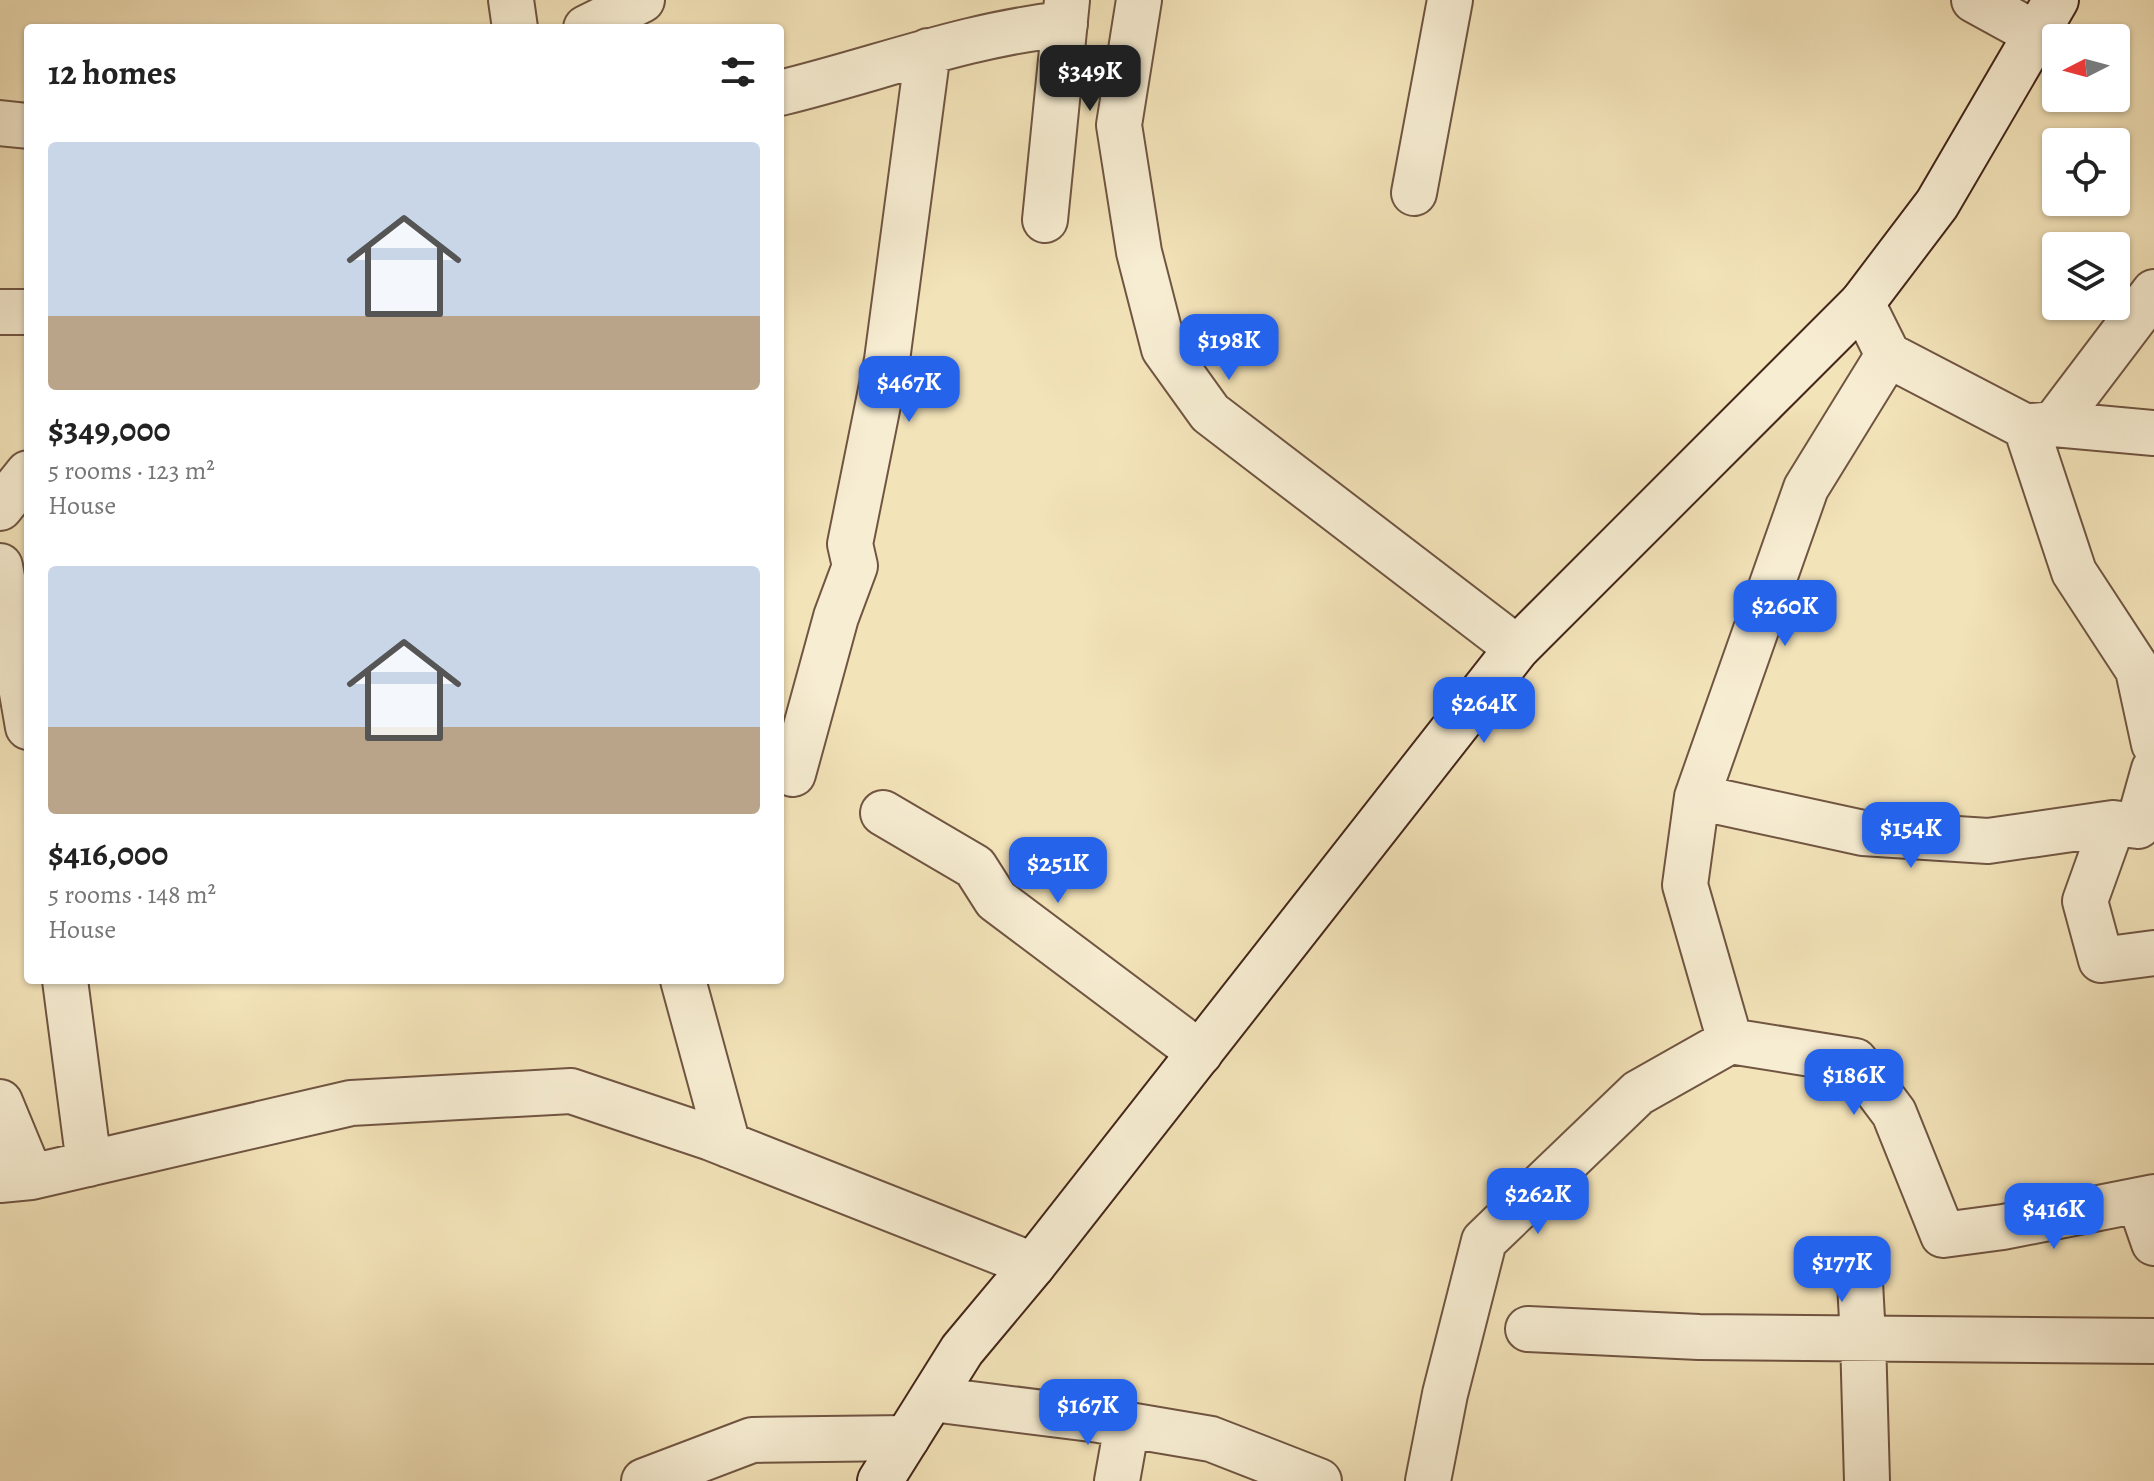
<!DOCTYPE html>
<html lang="en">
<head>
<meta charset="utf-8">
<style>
	body { margin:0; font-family:Alegreya,serif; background:#f2f2f2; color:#222; height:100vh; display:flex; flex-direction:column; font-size:30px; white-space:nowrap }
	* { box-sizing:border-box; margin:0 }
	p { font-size:26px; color:#767676 }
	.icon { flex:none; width:44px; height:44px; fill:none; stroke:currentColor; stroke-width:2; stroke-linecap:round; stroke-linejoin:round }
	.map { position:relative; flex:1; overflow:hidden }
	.sheet { position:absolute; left:24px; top:24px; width:760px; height:960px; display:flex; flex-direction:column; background:#fff; border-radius:8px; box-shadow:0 2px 6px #0004 }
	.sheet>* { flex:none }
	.needle { width:52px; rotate:264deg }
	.buttons { position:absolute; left:2042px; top:24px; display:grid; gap:16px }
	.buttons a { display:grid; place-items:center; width:88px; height:88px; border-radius:8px; background:#fff; box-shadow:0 2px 6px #0004; font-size:40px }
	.price { position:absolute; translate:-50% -68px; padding:0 18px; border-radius:16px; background:#2563eb; color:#fff; font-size:26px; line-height:52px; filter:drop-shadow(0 2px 4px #0008) }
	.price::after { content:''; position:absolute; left:50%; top:48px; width:24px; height:18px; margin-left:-12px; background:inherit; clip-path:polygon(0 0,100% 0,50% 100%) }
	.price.on { background:#222; color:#fff }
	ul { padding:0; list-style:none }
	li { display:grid; align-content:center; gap:16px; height:424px; padding:0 24px }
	li span { display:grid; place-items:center; height:248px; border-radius:8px; color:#555 }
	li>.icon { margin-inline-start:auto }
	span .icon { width:144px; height:144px; fill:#fffc; stroke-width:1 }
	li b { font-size:34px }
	h2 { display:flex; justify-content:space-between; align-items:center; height:96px; padding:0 24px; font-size:34px }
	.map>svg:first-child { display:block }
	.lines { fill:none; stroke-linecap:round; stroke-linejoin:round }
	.street-casing { stroke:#705542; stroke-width:48 }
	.secondary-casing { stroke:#44261b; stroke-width:48 }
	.street { stroke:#f7edd2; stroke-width:44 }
	.secondary { stroke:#f7edd2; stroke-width:44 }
</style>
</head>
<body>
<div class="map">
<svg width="2154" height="1481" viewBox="0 0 2154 1481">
	<rect width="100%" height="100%" fill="#f3e3b9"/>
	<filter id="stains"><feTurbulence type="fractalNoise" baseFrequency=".0025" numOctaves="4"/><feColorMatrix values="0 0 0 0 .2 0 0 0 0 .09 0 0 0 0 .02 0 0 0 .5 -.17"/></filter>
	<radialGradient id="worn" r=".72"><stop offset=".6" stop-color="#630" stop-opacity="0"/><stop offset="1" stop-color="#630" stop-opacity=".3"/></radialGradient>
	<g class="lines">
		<defs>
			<path id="street" d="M511,0L515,28
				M1139,0L1119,125L1139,252L1164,349L1210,413L1517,648
				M1974,0L2036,34
				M586,28L642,0
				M780,93C875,70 967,34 1065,24
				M0,123L28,126
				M1414,193L1450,0
				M1045,220L1067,0
				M0,312H28
				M1888,355L2026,427L2074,572L2138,670L2154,744
				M2054,424L2154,292
				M2032,426L2054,424L2154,433
				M0,508L28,473
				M0,566L28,727
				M793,774L836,617L855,566L850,544L887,360L928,51
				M1697,797L1863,833L1988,841L2113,823L2138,826L2154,769
				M883,813L975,867L996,900L1200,1053
				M2113,823L2085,901L2101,960L2154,953
				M65,980L89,1164
				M683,980L728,1145
				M1730,1041L1685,885L1697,797L1806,488L1888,355L1862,303
				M0,1102L31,1177
				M0,1180L31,1177L351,1103L571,1091L711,1138L1033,1265
				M2139,1200L2154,1243
				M1859,1264L1863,1338L1867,1481
				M1528,1329L1699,1337L2154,1341
				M932,1399L1099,1420L1211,1439L1319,1481
				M644,1481L752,1440L907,1438
				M1117,1481L1127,1425
				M1428,1481L1445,1394L1484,1241L1638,1093L1730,1041L1855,1061L1894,1113L1943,1235L2003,1227L2154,1197"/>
			<path id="secondary" d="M880,1481L962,1350L1033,1265L1517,648L1862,303L1937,204L2056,0"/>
		</defs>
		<!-- street casing -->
		<use href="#street" class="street-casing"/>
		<!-- secondary casing -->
		<use href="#secondary" class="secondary-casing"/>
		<!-- street -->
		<use href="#street" class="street"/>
		<!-- secondary -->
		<use href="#secondary" class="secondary"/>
	</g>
	<rect width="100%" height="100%" filter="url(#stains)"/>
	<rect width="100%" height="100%" fill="url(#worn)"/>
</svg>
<div class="buttons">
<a><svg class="needle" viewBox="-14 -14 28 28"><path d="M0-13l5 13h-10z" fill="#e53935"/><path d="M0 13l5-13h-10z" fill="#767676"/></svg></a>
<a><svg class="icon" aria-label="locate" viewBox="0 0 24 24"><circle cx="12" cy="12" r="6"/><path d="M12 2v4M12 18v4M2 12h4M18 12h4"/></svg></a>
<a><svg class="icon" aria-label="layers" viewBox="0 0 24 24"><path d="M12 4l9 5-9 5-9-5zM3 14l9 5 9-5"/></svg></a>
</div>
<b class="price on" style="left:1090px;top:113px">$349K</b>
<b class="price" style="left:1229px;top:382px">$198K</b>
<b class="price" style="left:909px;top:424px">$467K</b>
<b class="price" style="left:1785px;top:648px">$260K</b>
<b class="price" style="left:1484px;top:745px">$264K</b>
<b class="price" style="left:1911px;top:870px">$154K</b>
<b class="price" style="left:1058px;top:905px">$251K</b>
<b class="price" style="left:1854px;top:1117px">$186K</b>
<b class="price" style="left:1538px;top:1236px">$262K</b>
<b class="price" style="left:2054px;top:1251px">$416K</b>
<b class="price" style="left:1842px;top:1304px">$177K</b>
<b class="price" style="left:1088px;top:1447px">$167K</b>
<section class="sheet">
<h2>12 homes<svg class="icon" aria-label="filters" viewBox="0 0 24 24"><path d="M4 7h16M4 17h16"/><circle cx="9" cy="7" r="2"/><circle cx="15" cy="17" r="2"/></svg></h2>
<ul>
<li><span style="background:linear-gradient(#c9d6e8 70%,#b9a48a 0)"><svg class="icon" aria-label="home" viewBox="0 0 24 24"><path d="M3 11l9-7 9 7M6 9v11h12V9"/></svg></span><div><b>$349,000</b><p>5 rooms · 123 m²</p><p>House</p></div></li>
<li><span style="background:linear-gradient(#c9d6e8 65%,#b9a48a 0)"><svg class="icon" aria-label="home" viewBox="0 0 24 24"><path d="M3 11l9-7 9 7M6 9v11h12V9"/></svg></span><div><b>$416,000</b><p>5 rooms · 148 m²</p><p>House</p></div></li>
</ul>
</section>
</div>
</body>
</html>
